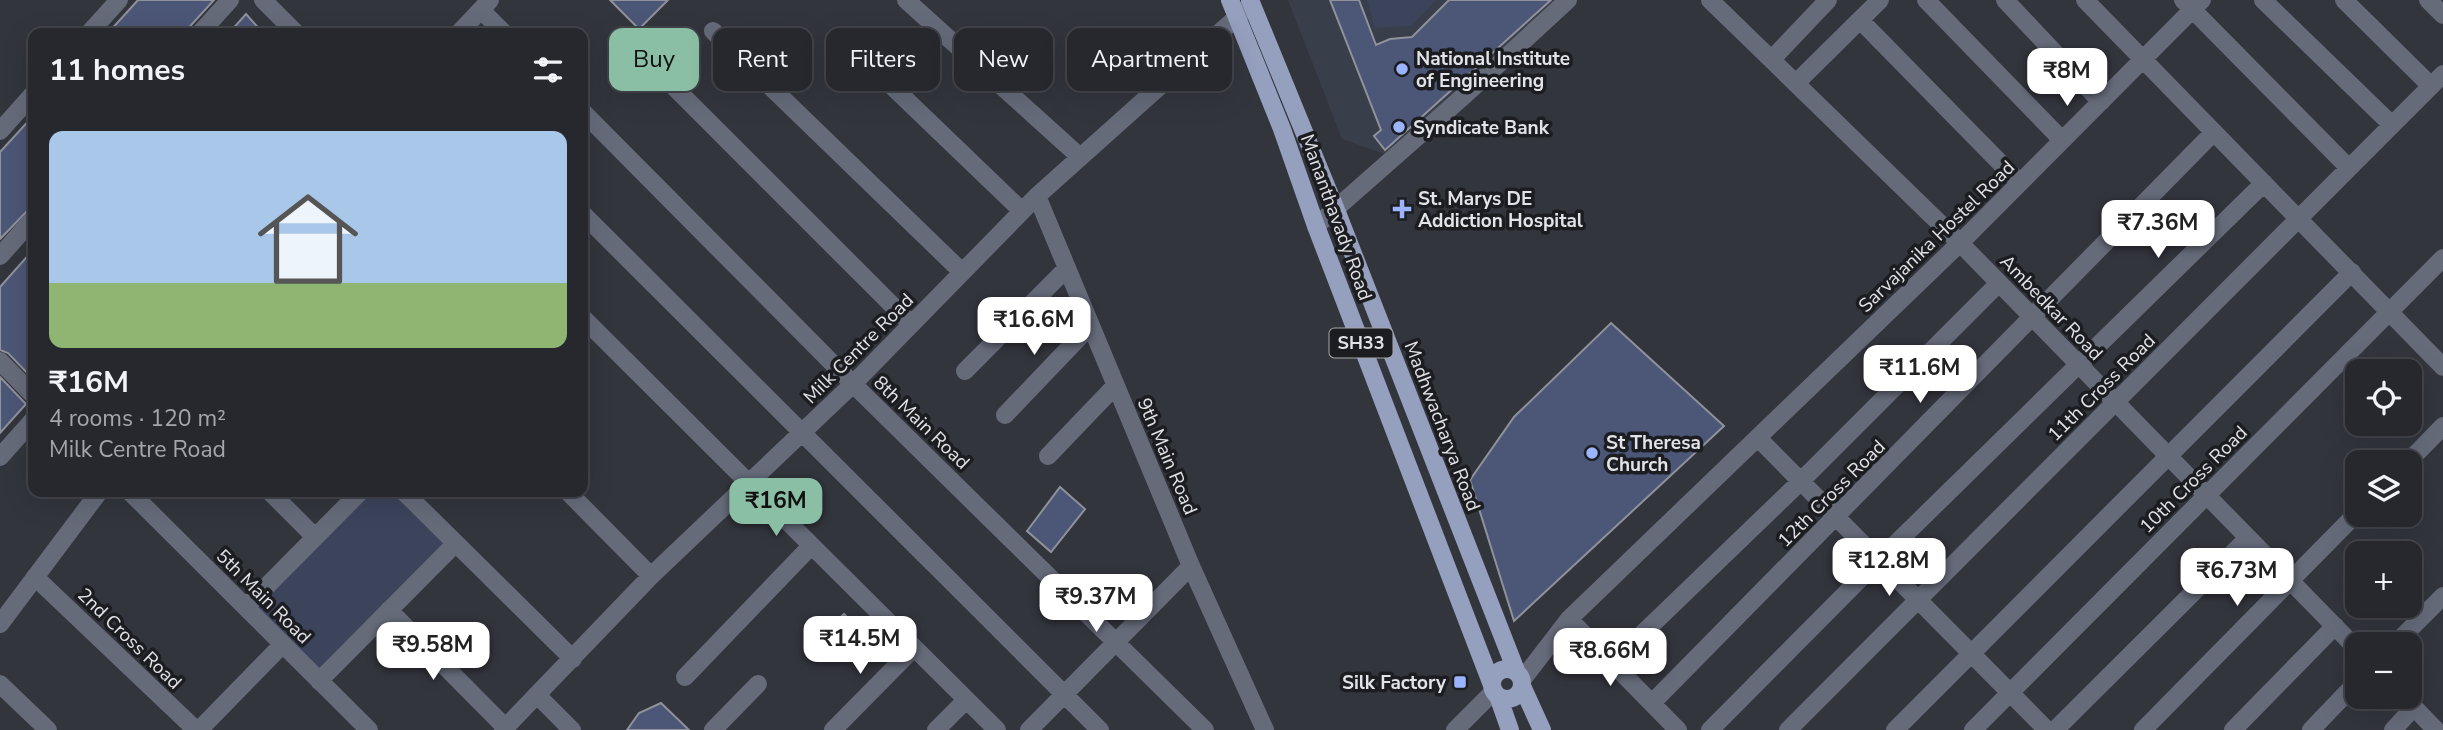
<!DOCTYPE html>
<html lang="en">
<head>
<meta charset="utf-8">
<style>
	body { margin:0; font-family:"Nunito Sans",sans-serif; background:#32343a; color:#f1f3f6; height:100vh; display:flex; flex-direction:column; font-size:26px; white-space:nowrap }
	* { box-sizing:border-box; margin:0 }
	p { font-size:23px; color:#a4a6aa }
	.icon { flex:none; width:38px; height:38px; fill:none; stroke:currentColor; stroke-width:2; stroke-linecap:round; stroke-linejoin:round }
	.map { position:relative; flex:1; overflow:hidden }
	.panel { position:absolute; left:28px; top:28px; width:560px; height:469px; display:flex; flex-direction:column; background:#26282e; border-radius:14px; box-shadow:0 7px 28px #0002,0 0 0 2px #42444a }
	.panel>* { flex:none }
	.guide { position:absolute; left:609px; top:28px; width:665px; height:63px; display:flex; gap:14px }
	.buttons { position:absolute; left:2345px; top:359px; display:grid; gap:14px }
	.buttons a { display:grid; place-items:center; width:77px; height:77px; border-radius:14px; background:#26282e; box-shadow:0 7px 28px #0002,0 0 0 2px #42444a; font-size:35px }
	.price { position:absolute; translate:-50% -60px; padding:0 16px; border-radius:14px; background:#fff; color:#222; font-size:23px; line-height:46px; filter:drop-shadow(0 2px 4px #0008) }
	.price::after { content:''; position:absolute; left:50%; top:42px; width:21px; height:16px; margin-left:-10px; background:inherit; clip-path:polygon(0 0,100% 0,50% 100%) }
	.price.selected { background:#8abfa5; color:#111 }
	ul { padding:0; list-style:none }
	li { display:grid; align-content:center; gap:14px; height:371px; padding:0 21px }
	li+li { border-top:2px solid #42444a }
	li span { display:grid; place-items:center; height:217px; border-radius:14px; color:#555 }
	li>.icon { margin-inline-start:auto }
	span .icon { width:126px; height:126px; fill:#fffc; stroke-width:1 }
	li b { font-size:30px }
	h2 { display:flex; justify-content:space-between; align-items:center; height:84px; padding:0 21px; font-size:30px }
	.pill { padding:0 24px; border-radius:14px; background:#26282e; box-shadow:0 7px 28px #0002,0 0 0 2px #42444a; font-size:24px; line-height:63px }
	.pill.selected { background:#8abfa5; color:#111 }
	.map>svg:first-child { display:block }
	.built { fill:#393e4b }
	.green { fill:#3c445c }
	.building { fill:#4c5677; stroke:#8f929b; stroke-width:2 }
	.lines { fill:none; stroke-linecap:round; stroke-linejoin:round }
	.minor { stroke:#666b7a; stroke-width:18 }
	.tertiary { stroke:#666b7a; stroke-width:18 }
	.primary { stroke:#959fbe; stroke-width:18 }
	.poi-dot { fill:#9cb4fd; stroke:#1c1d20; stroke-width:2.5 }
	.labels { text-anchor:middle; stroke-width:7; stroke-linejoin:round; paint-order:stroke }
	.shield { fill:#1c1d20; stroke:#a7a8ac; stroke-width:2 }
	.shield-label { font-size:18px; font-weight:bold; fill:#e2e3e8 }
	.poi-label { font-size:19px; font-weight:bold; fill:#e2e3e8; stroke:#1c1d20; text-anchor:start }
	.street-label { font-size:19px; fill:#e2e3e8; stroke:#1c1d20 }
</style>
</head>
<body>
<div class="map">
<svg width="2443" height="730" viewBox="0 0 2443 730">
	<rect width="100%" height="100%" fill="#33353d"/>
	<!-- built -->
	<path class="built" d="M1288,0H1561L1396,158L1342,139Z"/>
	<!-- green -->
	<path class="green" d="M1367,0H1436L1411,26L1375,28Z
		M370,492H396L447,543L320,670L256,606Z"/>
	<!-- building -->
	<path class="building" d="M138,0H214L184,33H108Z
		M610,0H668L639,29Z
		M1330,0H1359L1376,45L1390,39L1412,37L1449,0H1551L1385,150L1374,136L1381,130Z
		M246,14L263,33H229Z
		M33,116V205L0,239V152Z
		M33,250V379L8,353L0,350V287Z
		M1611,323L1724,426L1514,621L1470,480L1514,417Z
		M0,377L26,404L0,433Z
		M1060,487L1085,509L1051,552L1027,531Z
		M844,614L860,631L839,651L822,635Z
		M661,703L689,730H627L639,713Z"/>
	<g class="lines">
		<!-- minor -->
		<path class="minor" d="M263,0L296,33
			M906,0L1079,156
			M1926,0L2062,140
			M2005,0L2101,102
			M2085,0L2443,367
			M2183,0L2349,168
			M2263,0L2392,125
			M2344,0L2431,86
			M2428,0L2443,15
			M481,10L504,33
			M1860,20L2020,183
			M713,31L962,272
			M89,33L119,0
			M200,33L230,0
			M845,41L1022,211
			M1796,83L1880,0
			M672,85L911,324
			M583,112L853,384L1205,730
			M0,131L33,94
			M1037,196L1191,566L1265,730
			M583,214L1100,730
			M1316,226L1466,94L1568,0
			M0,256L33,219
			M583,318L997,730
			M0,361L33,395
			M965,371L1067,268
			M1005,415L1091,325
			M1758,438L2047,730
			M1048,456L1116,385
			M0,457L33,420
			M2408,462L2443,426
			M130,492L369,730
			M270,492L315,537
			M404,492L573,659
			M568,492L651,576
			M35,577L196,730
			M246,607L360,492
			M389,610L505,727
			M1569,619L1678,730
			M2395,644L2443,596
			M1612,663L1801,481L1999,283
			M685,677L811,546
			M1522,680L1569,619L1960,243L2202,0
			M319,681L455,544
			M0,684L48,730
			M537,695L572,730
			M1652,703L2214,132
			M199,730L283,644
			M503,730L651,576L853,384L1037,196L1246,9
			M713,730L758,684
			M833,730L914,648
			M936,730L966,700
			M1029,730L1191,566
			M1455,730L1494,691
			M1710,730L1878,561L2264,183
			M1788,730L2443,74
			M1895,730L2352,272
			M1973,730L2443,258
			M2055,730L2248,538
			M2143,730L2357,513
			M2233,730L2335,626
			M2311,730L2357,682
			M2393,730L2414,707"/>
		<!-- tertiary -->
		<path class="tertiary" d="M1710,0L1960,243L2357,649
			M459,33L490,0
			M1772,59L1828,0
			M0,624L99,492
			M2403,696L2436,730"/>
		<!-- primary -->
		<path class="primary" d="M1230,0L1282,129L1316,226L1492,685
			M1250,0L1336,210L1517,673
			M1492 684a15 15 0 1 1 30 0a15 15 0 1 1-30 0Z
			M1522,686L1542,730
			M1498,696L1510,730"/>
	</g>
	<!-- markers -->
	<g class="poi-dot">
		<circle cx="1402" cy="69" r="7"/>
		<circle cx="1399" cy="127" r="7"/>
		<path d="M1398.5 198.5h7v7h7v7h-7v7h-7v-7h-7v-7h7z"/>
		<circle cx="1592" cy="453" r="7"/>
		<rect x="1453" y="675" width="14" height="14" rx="3.5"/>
	</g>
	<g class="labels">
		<!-- shield labels -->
		<rect class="shield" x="1329.5" y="328.5" width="63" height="29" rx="5"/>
		<g class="shield-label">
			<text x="1361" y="349">SH33</text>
		</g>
		<!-- poi labels -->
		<g class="poi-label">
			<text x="1416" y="65">National Institute<tspan x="1416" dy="22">of Engineering</tspan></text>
			<text x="1413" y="134">Syndicate Bank</text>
			<text x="1418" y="205">St. Marys DE<tspan x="1418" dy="22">Addiction Hospital</tspan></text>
			<text x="1606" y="449">St Theresa<tspan x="1606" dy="22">Church</tspan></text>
			<text x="1446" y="689" text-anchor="end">Silk Factory</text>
		</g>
		<!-- street labels -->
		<g class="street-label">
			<text transform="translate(1337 217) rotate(70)" y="7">Mananthavady Road</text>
			<text transform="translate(1936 236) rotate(-44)" y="7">Sarvajanika Hostel Road</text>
			<text transform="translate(2052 307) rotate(46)" y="7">Ambedkar Road</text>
			<text transform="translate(858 348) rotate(-45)" y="7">Milk Centre Road</text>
			<text transform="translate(2101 387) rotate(-45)" y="7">11th Cross Road</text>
			<text transform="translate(922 422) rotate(44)" y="7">8th Main Road</text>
			<text transform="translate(1443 426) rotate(69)" y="7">Madhwacharya Road</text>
			<text transform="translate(1168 456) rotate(67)" y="7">9th Main Road</text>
			<text transform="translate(2193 479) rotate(-45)" y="7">10th Cross Road</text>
			<text transform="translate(1831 493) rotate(-45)" y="7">12th Cross Road</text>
			<text transform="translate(264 596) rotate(45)" y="7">5th Main Road</text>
			<text transform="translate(130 638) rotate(44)" y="7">2nd Cross Road</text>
		</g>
	</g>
</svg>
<div class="buttons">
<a><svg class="icon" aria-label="locate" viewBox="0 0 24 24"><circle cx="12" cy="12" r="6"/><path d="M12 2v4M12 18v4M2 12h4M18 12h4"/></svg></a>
<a><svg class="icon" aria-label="layers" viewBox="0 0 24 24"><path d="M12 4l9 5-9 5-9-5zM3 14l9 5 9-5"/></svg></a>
<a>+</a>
<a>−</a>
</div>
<b class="price" style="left:2067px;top:108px">₹8M</b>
<b class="price" style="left:2158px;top:260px">₹7.36M</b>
<b class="price" style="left:1034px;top:357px">₹16.6M</b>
<b class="price" style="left:1920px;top:405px">₹11.6M</b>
<b class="price selected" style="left:776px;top:538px">₹16M</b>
<b class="price" style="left:1889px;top:598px">₹12.8M</b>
<b class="price" style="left:2237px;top:608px">₹6.73M</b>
<b class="price" style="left:1096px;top:634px">₹9.37M</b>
<b class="price" style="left:860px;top:676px">₹14.5M</b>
<b class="price" style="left:433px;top:682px">₹9.58M</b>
<b class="price" style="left:1610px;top:688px">₹8.66M</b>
<div class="guide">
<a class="pill selected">Buy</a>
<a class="pill">Rent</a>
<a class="pill">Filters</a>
<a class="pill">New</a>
<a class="pill">Apartment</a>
</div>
<section class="panel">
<h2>11 homes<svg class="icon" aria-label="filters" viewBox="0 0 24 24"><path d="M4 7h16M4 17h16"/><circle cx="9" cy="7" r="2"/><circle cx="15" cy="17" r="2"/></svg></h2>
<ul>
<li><span style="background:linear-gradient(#a9c7e8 70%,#8fb573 0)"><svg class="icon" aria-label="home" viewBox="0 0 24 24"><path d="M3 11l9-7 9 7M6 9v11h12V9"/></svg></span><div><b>₹16M</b><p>4 rooms · 120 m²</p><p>Milk Centre Road</p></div></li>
</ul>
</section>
</div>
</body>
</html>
